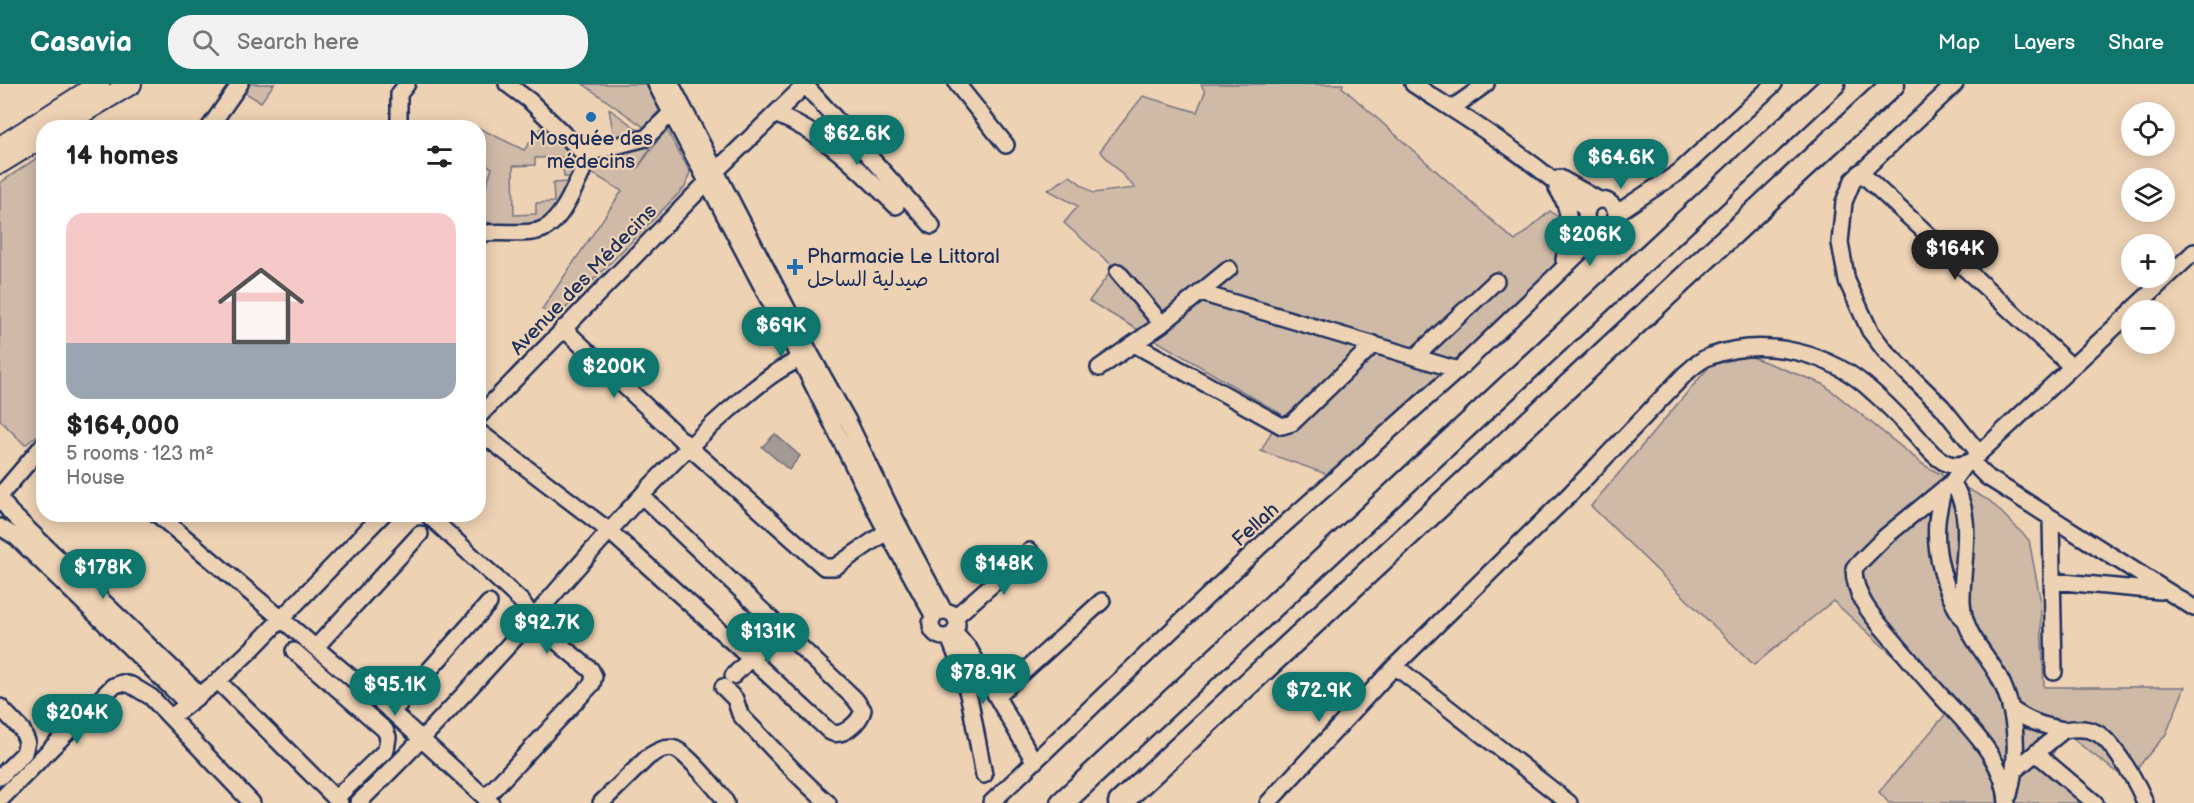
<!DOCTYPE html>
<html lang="en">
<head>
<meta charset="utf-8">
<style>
	body { margin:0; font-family:"Balsamiq Sans","Playpen Sans Arabic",sans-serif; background:#f2f2f2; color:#222; height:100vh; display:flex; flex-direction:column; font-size:22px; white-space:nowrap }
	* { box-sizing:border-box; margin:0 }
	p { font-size:20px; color:#767676 }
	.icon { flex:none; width:33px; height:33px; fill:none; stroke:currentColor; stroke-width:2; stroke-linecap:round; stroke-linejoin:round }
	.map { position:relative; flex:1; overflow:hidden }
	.panel { position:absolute; left:36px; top:36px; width:450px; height:402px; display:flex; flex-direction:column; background:#fff; border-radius:24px; box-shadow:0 3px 15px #0003 }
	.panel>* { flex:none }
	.buttons { position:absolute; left:2121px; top:18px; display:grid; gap:12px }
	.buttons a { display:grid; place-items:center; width:54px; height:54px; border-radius:50%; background:#fff; box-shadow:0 3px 15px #0003; font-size:30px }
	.price { position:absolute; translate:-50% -51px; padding:0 14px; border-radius:21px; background:#0f766e; color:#fff; font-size:20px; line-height:39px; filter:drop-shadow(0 2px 3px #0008) }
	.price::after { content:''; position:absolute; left:50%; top:36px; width:18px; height:14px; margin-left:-9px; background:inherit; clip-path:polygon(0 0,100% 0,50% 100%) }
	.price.on { background:#222; color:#fff }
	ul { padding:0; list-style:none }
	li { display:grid; align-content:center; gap:12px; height:318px; padding:0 30px }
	li span { display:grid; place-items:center; height:186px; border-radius:18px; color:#555 }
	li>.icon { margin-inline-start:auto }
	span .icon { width:108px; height:108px; fill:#fffc; stroke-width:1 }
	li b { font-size:26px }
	h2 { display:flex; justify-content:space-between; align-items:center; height:72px; padding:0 30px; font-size:26px }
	header { display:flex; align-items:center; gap:36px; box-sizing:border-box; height:84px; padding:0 30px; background:#0f766e; color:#fff }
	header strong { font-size:28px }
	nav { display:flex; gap:33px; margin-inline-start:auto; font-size:21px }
	.search { width:420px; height:54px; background:#f2f2f2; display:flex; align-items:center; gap:15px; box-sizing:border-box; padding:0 21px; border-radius:24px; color:#767676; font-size:22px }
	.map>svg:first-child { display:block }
	.green { fill:#cfbaa8; stroke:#757483; stroke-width:1.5 }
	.water { fill:#a69a96; stroke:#6e6f80; stroke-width:1.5 }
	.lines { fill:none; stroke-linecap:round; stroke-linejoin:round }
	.minor-casing { stroke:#1b2f5e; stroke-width:20 }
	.major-casing { stroke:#1b2f5e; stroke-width:24 }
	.highway-casing { stroke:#1b2f5e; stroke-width:27 }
	.minor { stroke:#eed2b4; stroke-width:15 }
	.major { stroke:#eed2b4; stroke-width:20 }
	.highway { stroke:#eed2b4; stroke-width:22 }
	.poi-dot { fill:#1f6fb2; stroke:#eed2b4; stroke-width:2 }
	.labels { text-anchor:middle; stroke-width:4.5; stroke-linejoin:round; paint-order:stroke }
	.poi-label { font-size:20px; fill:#1b2f5e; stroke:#eed2b4 }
	.street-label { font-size:20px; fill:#1b2f5e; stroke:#eed2b4 }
</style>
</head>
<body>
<header>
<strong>Casavia</strong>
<div class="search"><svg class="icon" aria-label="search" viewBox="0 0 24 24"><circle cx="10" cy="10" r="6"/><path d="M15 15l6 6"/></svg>Search here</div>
<nav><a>Map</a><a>Layers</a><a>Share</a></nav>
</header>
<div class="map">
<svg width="2194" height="719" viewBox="0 0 2194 719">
	<rect width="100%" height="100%" fill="#eed2b4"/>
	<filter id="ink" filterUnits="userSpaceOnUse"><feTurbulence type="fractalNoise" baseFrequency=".0167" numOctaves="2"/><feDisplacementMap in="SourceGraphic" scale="12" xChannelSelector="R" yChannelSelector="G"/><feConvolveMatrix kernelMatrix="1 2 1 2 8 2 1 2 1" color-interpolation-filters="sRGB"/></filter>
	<g filter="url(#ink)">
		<!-- green -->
		<path class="green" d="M240,0H274L261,18L238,5Z
			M583,0H646L660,26L644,43Z
			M1201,0H1343L1342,3L1515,157L1550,127L1591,158L1332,392L1261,367L1281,330L1089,217L1114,183L1064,139L1078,122L1048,106L1070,92L1093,109L1135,104L1100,67L1143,12L1197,28L1205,8Z
			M609,25L643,49L614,54Z
			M546,38L577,68L571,93H564L562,73L535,74V81L513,82L514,131L536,130V119L554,118L553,99L569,98L547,137C527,143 497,145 479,134V123L492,84L479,77V44L524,66Z
			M666,45L690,88L685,103L556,234L542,225L622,107L588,87L594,71L642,59L650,65L637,85Z
			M43,70V347L25,361L0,336V99Z
			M1749,272L1823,300L1924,381L1990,417L2029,456L2040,514L2044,603H2185L2166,650L2127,696L2065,649L2049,676L2096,719H1889L1879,708L1951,624L1833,517L1754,581L1591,422L1714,277Z"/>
		<!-- water -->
		<path class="water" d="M775,350L800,372L789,386L762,363Z"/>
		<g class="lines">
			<defs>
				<path id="minor" d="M656,0L800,275L880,435L934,533
					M671,0L811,271L848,337L898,440L944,527
					M957,0L1006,61
					M1413,0C1473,39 1536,76 1587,127
					M1955,0L1853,96L1844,118L1840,159L1847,197L1870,247L1886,268L1942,323L1978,368
					M805,1L932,142
					M1451,25L1486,0
					M775,30C827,51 857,84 896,122
					M209,44L240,0
					M399,44V10L407,0
					M584,70L646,54L677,23
					M1860,88L2072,283
					M1560,94L1599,116
					M1557,104C1574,130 1569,147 1564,176
					M1586 131a15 15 0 1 1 30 0a15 15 0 1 1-30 0Z
					M1617,129L1679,88L1774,0
					M478,155L482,149C534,146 548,161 574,105C580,93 586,83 584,70L530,17L507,0
					M1567,171L1588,139
					M1118,188L1162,240
					M1201,209L1458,286
					M2132,226L2194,168
					M563,244L688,362L824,483H835L893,443
					M1134,260L1282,342L1292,339L1374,260
					M1416,272L1496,197
					M1099,284L1162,240L1229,185
					M478,333L708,97L717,86L806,0
					M478,347L608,446L750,574L829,647C841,656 860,638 863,626L855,615L642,412
					M44,360L3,408L1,415L10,428L199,610
					M1971,377L1987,393L2194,524
					M1965,380L1952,398L1885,453L1854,484C1854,514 1874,534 1892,555C1908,574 1924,593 1940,611C1968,642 2005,675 2007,719
					M1952,398C1976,433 1961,478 1962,518C1964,550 1983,565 1998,591C2018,629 2019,671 2009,711
					M1943,406C1941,416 1938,427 1937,438C1934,470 1945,506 1961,533
					M157,430L392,628L491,719
					M427,430L522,518L538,542L591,586L594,592L592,600L485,714
					M2051,435L2054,588
					M0,443L16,453L188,620
					M2052,497L2160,507
					M931 540a13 13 0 1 1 26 0a13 13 0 1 1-26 0Z
					M955,533L1030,467
					M955,548L969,565L1034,677
					M949,553L960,581L970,618L984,691
					M316,563L420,450
					M294,567L385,646L388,653L386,666L336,714
					M1395,582L1569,719
					M733,592L781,544
					M218,597L340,719
					M723,603L735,615L740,630L744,635C772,663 798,694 828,719
					M997,612L1102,517
					M0,623L22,646L27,657L24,669L0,693
					M2010,624C2027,637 2043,642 2064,646
					M392,628L489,519
					M171,633L218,597L251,566L383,430
					M2036,669L2095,719
					M2015,686L2064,646C2075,644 2088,644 2097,649C2113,658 2139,701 2145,719
					M0,716L113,602L122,599L131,601L151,613L252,719
					M358,719C419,660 476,598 533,534C596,462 657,389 729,326C755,304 778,282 811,271
					M601,719L648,673C656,668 665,662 675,665C686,669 713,701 722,712L726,719
					M991,719L1259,463L1458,286L1603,146
					M1268,719L1395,582L1571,409L1685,290C1693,283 1701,275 1711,272C1765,252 1832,269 1873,308C1889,322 1904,338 1918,353C1925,361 1932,371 1941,376C1950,383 1961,382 1971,377L2132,227"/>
				<path id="major" d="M57,44L131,0
					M0,63L99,0
					M0,79L44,52"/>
				<path id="highway" d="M1062,719L1833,0
					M1120,719L1893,0"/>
			</defs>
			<!-- minor casing -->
			<use href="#minor" class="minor-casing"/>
			<!-- major casing -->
			<use href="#major" class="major-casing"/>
			<!-- highway casing -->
			<use href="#highway" class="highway-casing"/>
			<!-- minor -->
			<use href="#minor" class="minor"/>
			<!-- major -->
			<use href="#major" class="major"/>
			<!-- highway -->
			<use href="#highway" class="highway"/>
		</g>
	</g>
	<!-- markers -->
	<g class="poi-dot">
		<circle cx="591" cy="33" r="6"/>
		<path d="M792 174h6v6h6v6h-6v6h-6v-6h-6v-6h6z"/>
	</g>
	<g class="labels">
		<!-- poi labels -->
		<g class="poi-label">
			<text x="591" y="61">Mosquée des<tspan x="591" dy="23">médecins</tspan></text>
			<text x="807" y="179" text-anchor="start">Pharmacie Le Littoral<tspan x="807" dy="23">صيدلية الساحل</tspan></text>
		</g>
		<!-- street labels -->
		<g class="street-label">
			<text transform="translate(583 195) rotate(-46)" y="7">Avenue des Médecins</text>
			<text transform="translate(1255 440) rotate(-42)" y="7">Fellah</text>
		</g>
	</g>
</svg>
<div class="buttons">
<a><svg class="icon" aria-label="locate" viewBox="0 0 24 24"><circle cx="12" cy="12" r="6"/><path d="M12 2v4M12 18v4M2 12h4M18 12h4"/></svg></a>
<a><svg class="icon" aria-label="layers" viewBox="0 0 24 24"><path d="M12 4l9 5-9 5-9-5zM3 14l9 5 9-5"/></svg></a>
<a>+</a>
<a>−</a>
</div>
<b class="price" style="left:857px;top:82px">$62.6K</b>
<b class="price" style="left:1621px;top:106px">$64.6K</b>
<b class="price" style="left:1590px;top:183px">$206K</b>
<b class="price on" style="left:1955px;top:197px">$164K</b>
<b class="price" style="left:781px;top:274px">$69K</b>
<b class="price" style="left:614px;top:315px">$200K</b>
<b class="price" style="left:1004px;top:512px">$148K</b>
<b class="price" style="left:103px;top:516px">$178K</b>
<b class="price" style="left:547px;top:571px">$92.7K</b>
<b class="price" style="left:768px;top:580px">$131K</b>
<b class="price" style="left:983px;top:621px">$78.9K</b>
<b class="price" style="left:395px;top:633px">$95.1K</b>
<b class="price" style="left:1319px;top:639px">$72.9K</b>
<b class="price" style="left:77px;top:661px">$204K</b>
<section class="panel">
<h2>14 homes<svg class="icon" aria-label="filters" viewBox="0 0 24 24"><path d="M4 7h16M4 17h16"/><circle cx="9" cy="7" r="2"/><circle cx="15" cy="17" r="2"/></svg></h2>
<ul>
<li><span style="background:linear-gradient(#f6c9c9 70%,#9aa5b1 0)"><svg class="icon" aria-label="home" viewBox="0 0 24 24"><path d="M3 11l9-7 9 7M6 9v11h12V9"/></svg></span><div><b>$164,000</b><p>5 rooms · 123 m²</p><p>House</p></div></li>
</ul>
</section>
</div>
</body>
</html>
